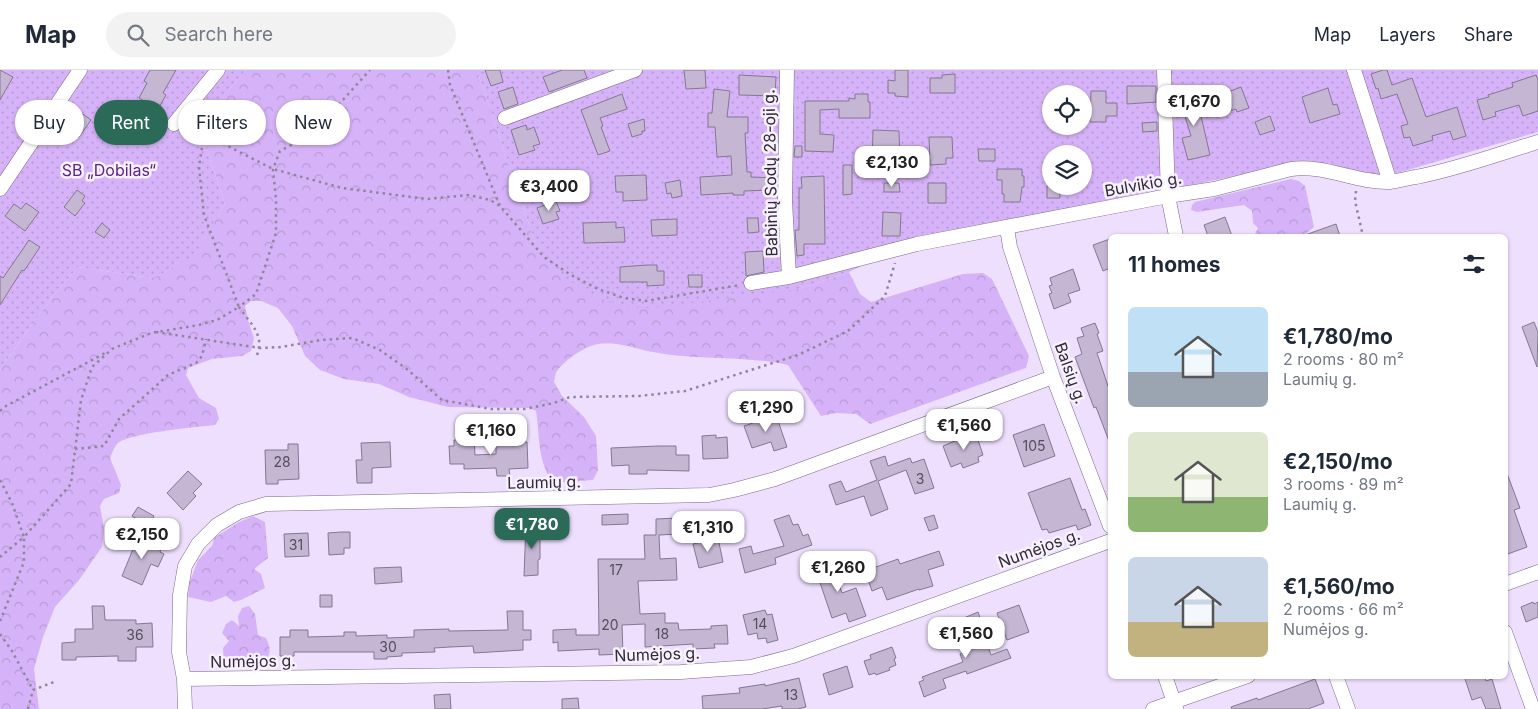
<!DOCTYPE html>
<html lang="en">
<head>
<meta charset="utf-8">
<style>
	body { margin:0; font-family:Inter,sans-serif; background:#f2f2f3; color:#1f2937; height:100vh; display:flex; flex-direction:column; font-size:19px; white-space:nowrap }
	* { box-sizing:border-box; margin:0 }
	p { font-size:16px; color:#747a83 }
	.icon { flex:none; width:28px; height:28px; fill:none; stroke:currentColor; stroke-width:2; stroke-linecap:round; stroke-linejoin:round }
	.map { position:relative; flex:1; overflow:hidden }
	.drawer { position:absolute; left:1108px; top:164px; width:400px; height:445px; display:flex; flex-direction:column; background:#fff; border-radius:8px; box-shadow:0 1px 4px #0004 }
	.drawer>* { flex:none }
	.banner { position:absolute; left:15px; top:30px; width:475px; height:45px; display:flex; gap:10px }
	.buttons { position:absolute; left:1042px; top:15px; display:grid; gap:10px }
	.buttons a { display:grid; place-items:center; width:50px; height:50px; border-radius:50%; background:#fff; box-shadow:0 1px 4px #0004; font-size:25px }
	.price { position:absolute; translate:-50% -42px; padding:0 11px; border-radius:10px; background:#fff; color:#222; font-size:16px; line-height:32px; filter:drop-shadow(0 1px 2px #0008) }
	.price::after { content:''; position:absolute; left:50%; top:30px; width:15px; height:11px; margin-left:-8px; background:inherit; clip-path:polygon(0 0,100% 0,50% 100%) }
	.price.current { background:#2b6a57; color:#fff }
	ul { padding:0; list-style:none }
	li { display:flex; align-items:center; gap:15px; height:125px; padding:0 20px }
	li span { display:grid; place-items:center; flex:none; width:140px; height:100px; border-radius:8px; color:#555 }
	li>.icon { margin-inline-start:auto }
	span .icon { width:60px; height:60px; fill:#fffc; stroke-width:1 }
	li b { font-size:21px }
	h2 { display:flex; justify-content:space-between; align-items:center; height:60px; padding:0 20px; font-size:21px }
	.chip { padding:0 18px; border-radius:22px; background:#fff; box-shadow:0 1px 4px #0004; font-size:18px; line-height:45px }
	.chip.current { background:#2b6a57; color:#fff }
	header { display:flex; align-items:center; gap:30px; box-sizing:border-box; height:70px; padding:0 25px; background:#fff; border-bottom:1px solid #e0e1e3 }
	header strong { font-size:24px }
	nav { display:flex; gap:28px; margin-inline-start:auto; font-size:18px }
	.search { width:350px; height:45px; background:#f2f2f3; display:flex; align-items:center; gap:12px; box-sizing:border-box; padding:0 18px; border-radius:28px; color:#747a83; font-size:19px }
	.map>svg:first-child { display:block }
	.forest { fill:url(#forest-crowns) }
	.park { fill:url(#park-dots); fill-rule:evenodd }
	.building { fill:#c5b7d4; stroke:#847792 }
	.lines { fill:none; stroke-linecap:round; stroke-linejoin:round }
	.minor-casing { stroke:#786b86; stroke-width:15 }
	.path { stroke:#90869c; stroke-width:2.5; stroke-dasharray:2.5 4; stroke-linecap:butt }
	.minor { stroke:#fff; stroke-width:14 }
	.labels { text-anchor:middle; stroke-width:5; stroke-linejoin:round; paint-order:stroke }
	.number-label { font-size:14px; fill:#554d5e }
	.park-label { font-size:16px; fill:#5c2485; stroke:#f7f1fd }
	.street-label { font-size:16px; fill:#302a36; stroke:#f7f1fd }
</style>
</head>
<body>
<header>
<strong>Map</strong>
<div class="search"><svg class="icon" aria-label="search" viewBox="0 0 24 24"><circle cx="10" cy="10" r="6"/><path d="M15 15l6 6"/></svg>Search here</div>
<nav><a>Map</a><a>Layers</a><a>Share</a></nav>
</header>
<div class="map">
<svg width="1538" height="639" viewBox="0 0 1538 639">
	<defs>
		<pattern id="forest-crowns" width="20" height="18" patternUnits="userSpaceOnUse" patternTransform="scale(1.25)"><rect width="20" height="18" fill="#d6b3f8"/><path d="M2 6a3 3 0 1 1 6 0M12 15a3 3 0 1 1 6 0" fill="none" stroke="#b89ad5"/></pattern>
		<pattern id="park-dots" width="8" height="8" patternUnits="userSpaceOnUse" patternTransform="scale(1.25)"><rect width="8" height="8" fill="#d6b3f8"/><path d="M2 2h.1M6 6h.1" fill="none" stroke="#b89ad5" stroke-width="1.8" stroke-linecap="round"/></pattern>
	</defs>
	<rect width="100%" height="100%" fill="#eedffe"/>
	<!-- forest -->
	<path class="forest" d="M246,0H477L535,172L799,219L849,202L860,224L871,232L963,204L983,203L992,209L1029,286L1026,298L870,354L856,344L836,343L821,346L788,295C742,285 694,291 647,281C631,277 607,269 591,276C580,280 564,291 557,301C555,304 555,308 554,312L562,326L584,347L596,366L598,400L593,410L554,413C537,394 540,365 536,341L529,338L448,337L409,327L379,314L344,309L320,300L305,286L292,256L278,238L261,231H251L245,236L248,250L254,268L251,281L242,286L212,289L188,298L186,305L199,328L216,338L219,349L215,355C197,357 127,363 117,374C114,377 112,384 110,388L121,415L119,423L104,429L100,436L104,459L102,477L79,510L55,537L43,567L34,599L39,639H0V299L52,227L78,197L151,208L162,204L194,184L225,134L208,83L207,59L210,42Z
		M1291,109L1299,111L1305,116L1314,157L1303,166H1254L1258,158L1253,153L1252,141L1244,135L1197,142L1191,140L1192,135L1195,132Z
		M253,446L265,452L268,488L254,499L261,504L265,518L241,530L234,532L226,526L211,532L188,527L189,514L198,490L212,476L214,468L239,452Z
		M249,536L255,544L258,565L266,568C271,578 271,583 265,593L256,595L245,594L224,596L223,578L229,571L222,563L226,554L232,550L239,556L238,546L242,538Z"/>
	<!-- park -->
	<path class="park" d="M0,0H246L210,42L207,59L208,83L225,134L194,185L162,204L151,208L78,197L52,227L0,299Z
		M477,0H1538V62L1380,108L1299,93L910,172L849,202L799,219L652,238L628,237L602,229L559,205L535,172ZM1051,24H1084V56H1051ZM1051,84H1084V116H1051Z"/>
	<!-- building -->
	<path class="building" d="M0,0L13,7L0,30Z
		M150,0H176L163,23L166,25L158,39L139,28L147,13L144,11Z
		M485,0H500L503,12L491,16Z
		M562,0H584L587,8L549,22L543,7Z
		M684,0H705L706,18L686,19Z
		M895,0H908V27L895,26V23H888V10L895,11Z
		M1383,0H1387L1392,15L1412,8L1426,47L1457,37L1466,66L1453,70L1450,61L1432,66L1433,70L1413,76L1410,67L1404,68L1401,56L1408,54L1397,24L1381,29L1378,18L1376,19L1371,4Z
		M955,4V23H930V8H942V5Z
		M739,5L776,7L775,26L739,25Z
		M1536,5L1538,10V41L1523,46L1519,35L1495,42L1496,46L1483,50L1477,30L1489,27L1488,25L1513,17L1512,13Z
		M1127,16H1156V32L1127,34Z
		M513,17L518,34L504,39L498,22Z
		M1241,17L1249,38L1237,42L1236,39L1230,41L1223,24Z
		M1328,18L1333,35L1337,34L1340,44L1310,53L1302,27Z
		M714,19L730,21L727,47H748V63H745L747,102H751V107L777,108L776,124H768V120L744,121V125H733V123L701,125L700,107L732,105L731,86L717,87L715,57H708V43H712Z
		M1091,21H1106V33H1117V46H1106V52H1090Z
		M1197,22L1204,45L1201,46L1210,85L1188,90L1182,68L1191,66L1179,27Z
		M622,24L627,39L600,48L603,56L601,57L610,81L598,85L581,40Z
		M855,24H868V32H870V48H839V39L820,40V64L834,65L833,82L805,81V31H849V28L855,29Z
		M75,42L78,45L80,42L91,50L79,67L77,66L74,71L61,63Z
		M1270,46L1275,60L1260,65L1255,52Z
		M644,49L645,61H642V64L632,67L628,54Z
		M1157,52V61L1143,62L1142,53Z
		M526,55L527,60L534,57L540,74L533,76L535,80L519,85L511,60Z
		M873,60L899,61L900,95L872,96Z
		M929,67H952L953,88H946V94L930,95Z
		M795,76H802V87H794Z
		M978,79H995V91H979Z
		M843,95H852V124L843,125Z
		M997,99H1022V106H1024V117H1022L1020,132H1004V124H1002V110H997Z
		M646,105L647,130L623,131V122H616L615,106Z
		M824,106L825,174H804V185L797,186L795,160H799V118H802L801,107Z
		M680,110L682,126L672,128L671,123L667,124L665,113Z
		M884,113H899L900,122H884Z
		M928,113H946V133H928Z
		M1047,116H1059L1060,128H1047Z
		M77,120L85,126L82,131L85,133L75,146L64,137Z
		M556,131L560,141L556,142L559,149L543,154L537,138Z
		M26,133L39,142L25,161L5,146L14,134L21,139Z
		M883,142L901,143L900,166H882Z
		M1225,147L1232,166H1208L1204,155Z
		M747,148H758L759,162L748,163Z
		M677,149V165L652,166L651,150Z
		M616,152V158L624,157L625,172L584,173L583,153Z
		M102,153L110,160L104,168L95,162Z
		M1336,154L1340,166H1305V165Z
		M1110,169V198L1103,201L1093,175Z
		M29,170L40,177L24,201L22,200L0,235V206L3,208Z
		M763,181L764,202L746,206L745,182Z
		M647,195H657V201H664V215L647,216V212H620V197Z
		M1073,199L1080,220L1068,224L1071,232L1054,239L1049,224L1052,223L1049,216L1052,215L1050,208Z
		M688,205H702V217H689Z
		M1534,252L1538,262L1537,297L1522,257Z
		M1095,253L1099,263L1097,264L1103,281L1097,283L1110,322V371H1109L1096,337L1094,338L1075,287L1082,284L1077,268L1084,266L1081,258Z
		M776,345L787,377L774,381L771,372L752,378L744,356Z
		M1044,354L1055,386L1024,397L1013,365Z
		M976,364L983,385L978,387L979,392L963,398L961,393L951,397L943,376L969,365L970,367Z
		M716,365V368L727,367L728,388L703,389L702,366Z
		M454,370H474L475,385L496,384V371L527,372L528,398L509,399L510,406H497L496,398L464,399V394H450L449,376H454Z
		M390,372L391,397L372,398V413H357L356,390H362L361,373Z
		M288,374H298L299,409L278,410V414H266L265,380H288Z
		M658,376H676V385H689V401L647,400V404H629V395L612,396L611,378Z
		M885,386L888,396L910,388L912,393L924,389L934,418L915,424L906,400L878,411L888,439L871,446L864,426L836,435L829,415L841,411L846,422L877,410L870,391Z
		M188,401L202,414L193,423L196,426L183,440L167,423Z
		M1505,401H1506L1520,438L1514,440L1527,477L1505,485Z
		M1070,408L1082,440L1085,439L1091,455L1078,460L1076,455L1049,463L1047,459L1042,460L1028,423Z
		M138,437L154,446L149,456L132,446Z
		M628,444V454L602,455V445Z
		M789,445L793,455L798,454L803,466L808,464L812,475L775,488L776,494L745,503L739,479L751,476L753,484L784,476L774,450Z
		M934,445L938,458L929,461L924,448Z
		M678,448L679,464L659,465L660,489L676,488L677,510L638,511L640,544L665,543V553H678L679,560L711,559V556L727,555L728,574H714L715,578L693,579V574L645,577V554L622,555L623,584L599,585V579L558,581V572L553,573V560L576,559V565H599L598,489H645L644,465H656V449Z
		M526,454H540V489L538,490V505L524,506Z
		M341,462H350V478H344V484L329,485L328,463Z
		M308,463L309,486L285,487L284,464Z
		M138,467L162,477L160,482L164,484L158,497L151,494L142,515L122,506Z
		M718,468L723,492L699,498L693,474Z
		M939,481L944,495L928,500L933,516L919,520V519L887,530L882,517L872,521L865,501L898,489L900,494Z
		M829,486L842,523L856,518L866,546L849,552L846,543L832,548L813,492Z
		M401,497L402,512L375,514L374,498Z
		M320,525H332V537H320Z
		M1533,532L1534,534L1538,532V547L1526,552L1521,537Z
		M1019,535L1029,562L1007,570L997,543Z
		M92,536H104L105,550H136V554L152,553L153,577H136V591H118V586L76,587V590H62V573L75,572V559H93Z
		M765,540L767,545L772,544L778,570L767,573L766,568L758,569L757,563L748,565L743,545Z
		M507,541H523V560H531V570H523V580L474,583L473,576L450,577L434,578L435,582L402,583V586L387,587V589H374V582H294V586H280V567H290V560H308V567L344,566V562H356V566L387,565V568L414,567V560L449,559V561L508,560Z
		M978,542L982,553L980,554L991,585L1007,579L1011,588L967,604L966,601L943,609L946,618L924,627L919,612L924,610L922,607L963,592L960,584L975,578L964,548Z
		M892,577L896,588L894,589L896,595L889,598L890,600L876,605L875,603L869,605L864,591L871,589L870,585Z
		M847,596L853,617L829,625L823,604Z
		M1464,606H1484L1486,611L1492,609L1501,639H1486L1481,627L1472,630Z
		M799,608L806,637L797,639H782V636L762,639H703L702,626L740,623L739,618L765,614V616Z
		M1315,609L1324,633L1308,639H1232L1231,637L1257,628L1258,630Z
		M450,624L451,639H435L434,625Z
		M578,628L579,639H562V629Z"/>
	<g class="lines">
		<defs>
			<path id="minor" d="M787,0L785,130L789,207
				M1164,0L1168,126L1176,166
				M1354,0L1390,112
				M505,48L635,0
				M174,54L218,0
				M0,119L80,0
				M1007,158L1010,177L1053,307L1110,456
				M751,213L789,207L917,174L1168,126L1214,119L1291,99C1324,94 1356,113 1390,112C1398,111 1408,108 1416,107C1458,99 1498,84 1538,72
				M1505,514L1538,502
				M1505,562L1533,639
				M1165,606L1176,638
				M1336,606L1348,639
				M184,609L681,602L751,597L793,586L1110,471
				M185,639L184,609L179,582L180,525L185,496L198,474L217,455L239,442L266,434L709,425L734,420L775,409L1053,307
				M1153,639L1248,606"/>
		</defs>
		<!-- minor casing -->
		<use href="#minor" class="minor-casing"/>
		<!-- path -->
		<path class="path" d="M448,0L450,15L500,136
			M207,33L204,64L273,99L342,118L427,129L469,125L490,130L500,136L544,187L571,205L598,219L624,228L646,231L740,215
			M1356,121L1355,131L1363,166
			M156,262L260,278L281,277L321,270L352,268L380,280L408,300L442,330L491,339H525L554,333L570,327L639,326L685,321L798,285L848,261L885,226L895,193
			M257,285C265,265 250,253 239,237L256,224L276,163V130L273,99L280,81L312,64L370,0
			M0,341L6,336L107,282
			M75,379L104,376L119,349L148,323L168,305L196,293L202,286L206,269
			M0,410L12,433L24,467L0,487
			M0,551L24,492V467L71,414L81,330L92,297L112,279L151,263L199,255L217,250L239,237L204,145L199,97L204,64
			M0,564L12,581L33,620
			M28,639L33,620L54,612"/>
		<!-- minor -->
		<use href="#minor" class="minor"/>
	</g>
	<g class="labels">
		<!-- number labels -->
		<g class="number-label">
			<text x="1034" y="381">105</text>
			<text x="282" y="397">28</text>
			<text x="920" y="414">3</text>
			<text x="296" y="480">31</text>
			<text x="616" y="505">17</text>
			<text x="760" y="559">14</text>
			<text x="610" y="560">20</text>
			<text x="662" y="569">18</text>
			<text x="135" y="570">36</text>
			<text x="388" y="582">30</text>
			<text x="791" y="630">13</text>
		</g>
		<!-- park labels -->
		<g class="park-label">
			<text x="109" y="106">SB „Dobilas“</text>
		</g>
		<!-- street labels -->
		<g class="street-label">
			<text transform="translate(770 103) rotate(-91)" y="6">Babinių Sodų 28-oji g.</text>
			<text transform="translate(1143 114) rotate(-10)" y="6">Bulvikio g.</text>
			<text transform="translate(1071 303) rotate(70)" y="6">Balsių g.</text>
			<text transform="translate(544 412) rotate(-1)" y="6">Laumių g.</text>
			<text transform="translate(1039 478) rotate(-20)" y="6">Numėjos g.</text>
			<text transform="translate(657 584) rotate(-2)" y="6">Numėjos g.</text>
			<text transform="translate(253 591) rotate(-1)" y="6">Numėjos g.</text>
		</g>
	</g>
</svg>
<div class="buttons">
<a><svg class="icon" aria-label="locate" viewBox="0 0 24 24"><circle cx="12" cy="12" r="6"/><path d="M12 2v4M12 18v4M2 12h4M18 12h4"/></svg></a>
<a><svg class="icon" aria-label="layers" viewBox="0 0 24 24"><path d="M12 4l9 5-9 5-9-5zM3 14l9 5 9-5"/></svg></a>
</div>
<b class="price" style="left:1194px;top:57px">€1,670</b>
<b class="price" style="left:892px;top:118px">€2,130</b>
<b class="price" style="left:549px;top:142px">€3,400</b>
<b class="price" style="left:766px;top:363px">€1,290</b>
<b class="price" style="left:964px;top:381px">€1,560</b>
<b class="price" style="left:491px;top:386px">€1,160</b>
<b class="price current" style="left:532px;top:480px">€1,780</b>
<b class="price" style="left:708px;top:483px">€1,310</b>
<b class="price" style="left:142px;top:490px">€2,150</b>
<b class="price" style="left:838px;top:523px">€1,260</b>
<b class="price" style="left:966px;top:589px">€1,560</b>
<div class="banner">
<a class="chip">Buy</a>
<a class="chip current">Rent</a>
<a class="chip">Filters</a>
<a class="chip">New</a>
</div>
<section class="drawer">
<h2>11 homes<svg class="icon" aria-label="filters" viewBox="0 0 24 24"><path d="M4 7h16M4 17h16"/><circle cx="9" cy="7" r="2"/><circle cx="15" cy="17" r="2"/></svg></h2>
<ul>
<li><span style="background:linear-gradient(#bfe0f5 65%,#9aa5b1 0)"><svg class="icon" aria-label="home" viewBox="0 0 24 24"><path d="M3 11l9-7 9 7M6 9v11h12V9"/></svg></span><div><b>€1,780/mo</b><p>2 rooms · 80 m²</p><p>Laumių g.</p></div></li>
<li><span style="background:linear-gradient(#dfe7d0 65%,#8fb573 0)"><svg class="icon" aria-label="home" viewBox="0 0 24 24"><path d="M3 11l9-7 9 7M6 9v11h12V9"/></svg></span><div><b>€2,150/mo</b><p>3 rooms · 89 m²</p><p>Laumių g.</p></div></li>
<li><span style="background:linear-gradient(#c9d6e8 65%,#c2b280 0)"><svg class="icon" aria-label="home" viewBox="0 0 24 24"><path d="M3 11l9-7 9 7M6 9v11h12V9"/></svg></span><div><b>€1,560/mo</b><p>2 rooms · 66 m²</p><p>Numėjos g.</p></div></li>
</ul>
</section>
</div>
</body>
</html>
